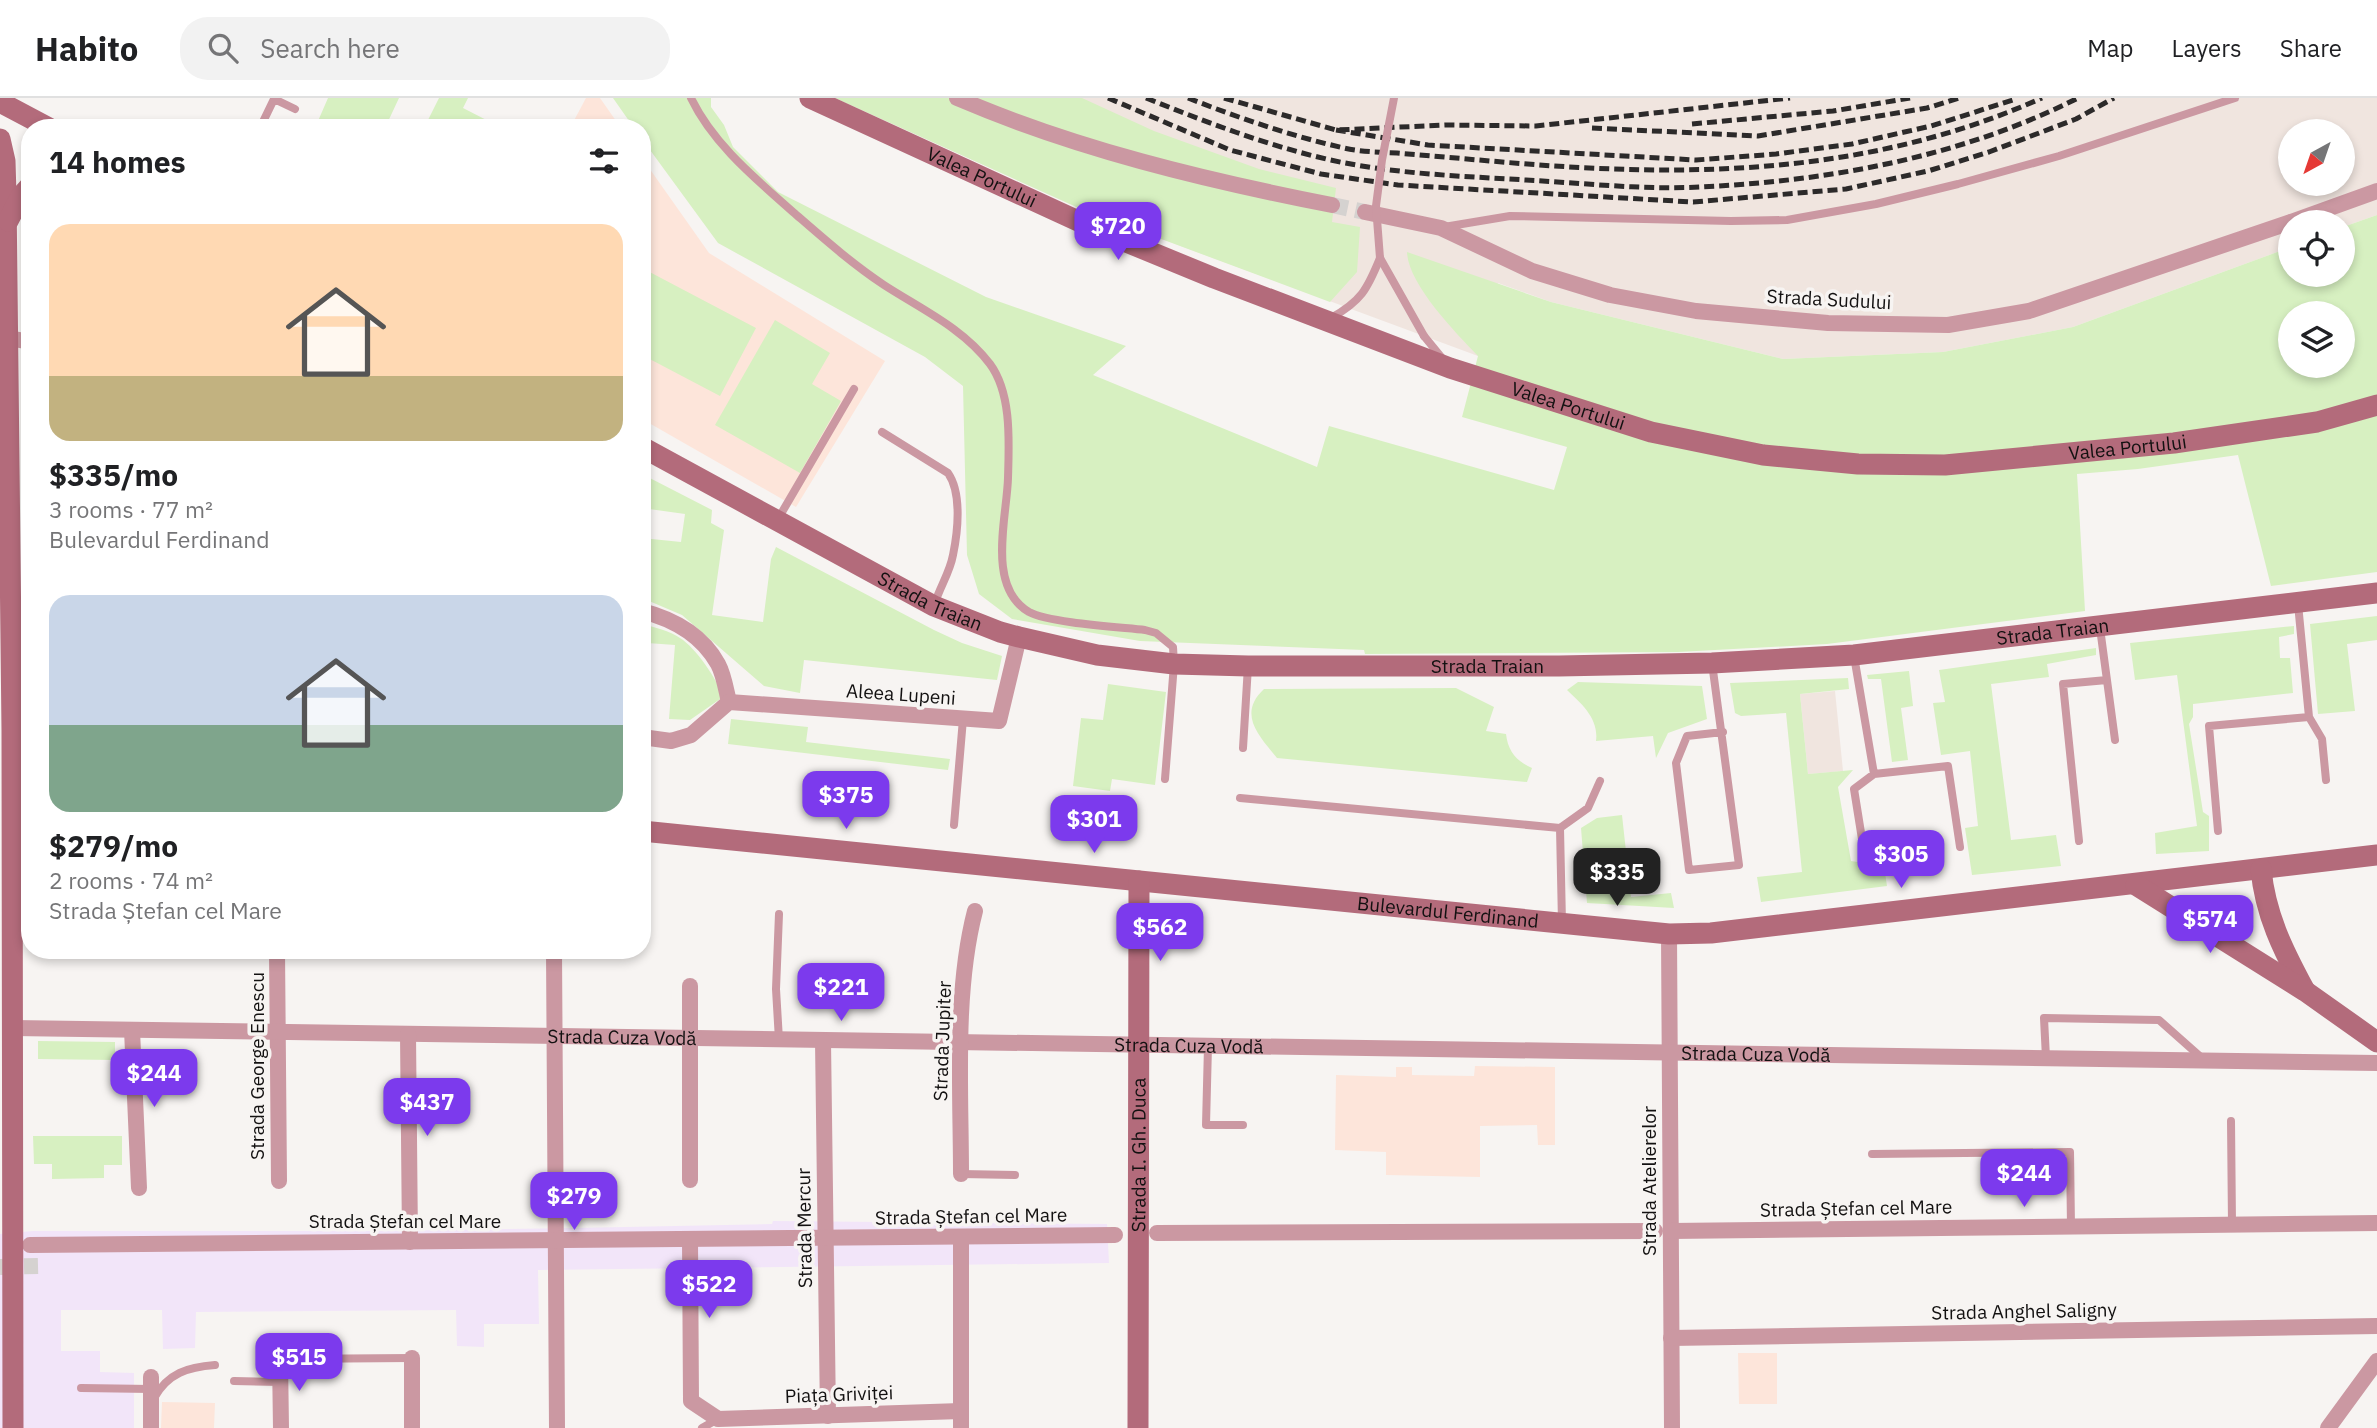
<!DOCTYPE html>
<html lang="en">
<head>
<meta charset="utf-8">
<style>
	body { margin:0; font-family:"IBM Plex Sans",sans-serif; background:#f2f2f2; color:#202124; height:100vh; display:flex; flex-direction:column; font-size:26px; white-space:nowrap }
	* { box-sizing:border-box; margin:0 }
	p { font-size:23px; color:#757577 }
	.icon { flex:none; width:38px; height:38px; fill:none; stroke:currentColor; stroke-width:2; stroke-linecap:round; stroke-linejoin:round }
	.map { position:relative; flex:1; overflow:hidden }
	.side { position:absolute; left:21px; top:21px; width:630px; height:840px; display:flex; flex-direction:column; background:#fff; border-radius:28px; box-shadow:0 4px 10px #0003 }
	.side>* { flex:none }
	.needle { width:46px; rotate:220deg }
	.controls { position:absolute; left:2278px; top:21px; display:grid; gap:14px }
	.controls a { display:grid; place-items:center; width:77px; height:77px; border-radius:50%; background:#fff; box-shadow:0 4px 10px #0003; font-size:35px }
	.price { position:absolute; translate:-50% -60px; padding:0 16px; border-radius:14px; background:#7c3aed; color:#fff; font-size:23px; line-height:46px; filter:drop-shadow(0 2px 4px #0008) }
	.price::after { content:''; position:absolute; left:50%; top:42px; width:21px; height:16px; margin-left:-10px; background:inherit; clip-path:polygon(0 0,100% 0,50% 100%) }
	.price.on { background:#222; color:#fff }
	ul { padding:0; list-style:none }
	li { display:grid; align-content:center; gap:14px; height:371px; padding:0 28px }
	li span { display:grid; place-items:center; height:217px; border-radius:21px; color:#555 }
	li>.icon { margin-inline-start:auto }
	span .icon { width:126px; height:126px; fill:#fffc; stroke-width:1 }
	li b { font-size:30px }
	h2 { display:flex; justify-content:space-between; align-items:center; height:84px; padding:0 28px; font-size:30px }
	header { display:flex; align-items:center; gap:42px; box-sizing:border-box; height:98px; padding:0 35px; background:#fff; border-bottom:2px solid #e0e0e0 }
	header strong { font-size:33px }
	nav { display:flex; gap:38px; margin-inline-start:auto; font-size:24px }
	.search { width:490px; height:63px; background:#f2f2f2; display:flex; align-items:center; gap:18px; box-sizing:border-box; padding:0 24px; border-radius:28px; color:#757577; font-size:26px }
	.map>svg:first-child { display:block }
	.commercial { fill:#f2e5f9 }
	.built { fill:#f0e5df; fill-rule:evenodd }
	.education { fill:#fde5da }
	.green { fill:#d7f0c1; fill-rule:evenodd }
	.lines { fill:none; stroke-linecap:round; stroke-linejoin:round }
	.street-tunnel { stroke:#d5d2d0; stroke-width:16; stroke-dasharray:16 8; stroke-linecap:butt }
	.lane { stroke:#cb98a2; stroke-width:8 }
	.street { stroke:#cb98a2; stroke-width:16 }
	.secondary { stroke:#b36b7b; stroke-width:21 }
	.rail { stroke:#2c2a2a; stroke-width:5; stroke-dasharray:10 5; stroke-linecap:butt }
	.lane-bridge { stroke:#cb98a2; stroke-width:8 }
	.labels { text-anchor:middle; stroke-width:7; stroke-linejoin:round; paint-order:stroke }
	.street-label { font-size:19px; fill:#131111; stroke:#f7f4f2 }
</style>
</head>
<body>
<header>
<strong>Habito</strong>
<div class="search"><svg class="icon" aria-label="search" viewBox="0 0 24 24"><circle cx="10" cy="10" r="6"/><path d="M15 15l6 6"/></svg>Search here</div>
<nav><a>Map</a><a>Layers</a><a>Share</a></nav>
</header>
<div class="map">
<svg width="2377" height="1330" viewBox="0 0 2377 1330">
	<rect width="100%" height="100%" fill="#f7f4f2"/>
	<!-- commercial -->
	<path class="commercial" d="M773,1123L1107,1126L1109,1165L538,1172L539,1226H484V1249L457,1248L456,1212L196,1214L195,1250L163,1251L162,1212H61V1253H100V1274L134,1275V1330H0V1136L33,1133H384L574,1130L772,1126Z"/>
	<!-- built -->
	<path class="built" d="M835,0H2377V117L2343,129V124H2291V149L2073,229L1943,254L1783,261L1551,204L1498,185L1478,258L1081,111ZM2291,33H2343V86H2291Z
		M1835,593L1843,673L1808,676L1800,596Z"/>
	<!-- education -->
	<path class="education" d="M586,0H600L621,30H570Z
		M642,60L709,155L885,263L796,409L642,321Z
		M1475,968L1555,969V1047H1538L1537,1027L1480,1028V1079L1386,1077V1054L1335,1052L1336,977L1396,979V969H1412V977L1474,978Z
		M1738,1255H1777V1306H1739Z
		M162,1304L215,1305L214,1330H161Z"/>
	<!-- green -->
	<path class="green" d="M328,0H399L385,30H332L318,23Z
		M439,0H468L463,10L502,30H424Z
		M613,0H711V9L724,27L733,49L778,94L986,199L1126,248L1093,277L1317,369L1329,328L1554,392L1567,349L1462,319L1478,258C1455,234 1408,186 1407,154L1551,204L1783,261L1943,254L2073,229L2291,149V177H2343V129L2377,117V474L2271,488L2238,357L2138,371L2077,376L2085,513L1827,546L1678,554L1365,556L1364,552L1140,543L1012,521L979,496L967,457L963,288L925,259L718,145L642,41V30H634ZM2291,215H2343V268H2291Z
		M835,0H1082L1154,33L1259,71L1336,90L1332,124L1360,129L1357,174L1330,204L1081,111Z
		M642,170L756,230L720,298L642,257Z
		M775,222L830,255L812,286L841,303L800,375L715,327Z
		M642,376L712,412L711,425L724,432L712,517L763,524L771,461L776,449L934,532L962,545L1002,558L997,582L804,562L800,595L764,588L682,517L642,500L644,487H642V440L681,444L685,416L642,410Z
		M2377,518V542L2347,546L2355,613L2318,616L2310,526Z
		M642,526C654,529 670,533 680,540C696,550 717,581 723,599L690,622L669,621L675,547L647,545L642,593Z
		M2294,528V536L2279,539L2280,560H2290L2293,595L2193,606V619L2189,626L2203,714L2209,718V753L2156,756L2155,735L2197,728L2177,577L2135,582L2130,545Z
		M2096,550V557L2047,566L2049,579L1991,586L2011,742L2056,737L2061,768L1972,777L1965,730L1978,728L1970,653L1941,657L1933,605L1945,604L1939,572Z
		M1909,573L1913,608L1901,610L1908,662L1892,664L1881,581H1868L1867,577Z
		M1848,580L1849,591L1800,596L1808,676L1853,672L1838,689L1851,763L1884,768L1887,788L1761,804L1757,779L1802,774L1786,615L1741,618L1735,615L1730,585Z
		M1578,584L1702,588L1707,621L1668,635L1656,660L1653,638L1596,643C1599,621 1582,606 1567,592Z
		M1108,586L1166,594L1155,687L1112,681L1110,693L1073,688L1081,620L1103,622Z
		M1456,590L1494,609L1486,633L1506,636C1508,653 1516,663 1532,670L1527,684L1277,660C1259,638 1237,616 1264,591Z
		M731,621L808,629L806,644L950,661L948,672L728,646Z
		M1622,717L1631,799L1671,795L1674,810L1587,805L1581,730L1597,720Z
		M38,943L115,944V962L38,961Z
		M33,1038H122V1067H104V1080L52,1081V1066H34Z"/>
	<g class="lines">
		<!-- street-tunnel -->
		<path class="street-tunnel" d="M1332,107L1365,114
			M0,1169L38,1168"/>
		<!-- lane -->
		<path class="lane" d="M691,0C713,46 756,81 793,114C823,140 851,165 884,187C921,211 963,230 990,266C1012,296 1009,344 1008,380C1007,419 986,489 1029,514C1050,525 1118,529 1145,532L1156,535L1173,549L1174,566L1165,681
			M260,30L274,1L295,11
			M1444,129L1510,118L1731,123L1787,122L1876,106L1958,86L2059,58L2235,0
			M1331,220C1361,203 1367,192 1380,160
			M1424,238L1442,260
			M882,334L948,375C962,395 958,433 953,457C950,474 940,489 935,505
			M778,421L854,291
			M2100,530L2115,642
			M1854,558L1874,676
			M1712,565L1739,767L1689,772L1676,665L1687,638L1723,634
			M2309,619L2322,641L2326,682
			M1243,650L1248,568
			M1240,700L1560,730L1562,825
			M954,727L963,621
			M1560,730L1588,710L1600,683
			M2218,733L2209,628L2309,619L2298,506
			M2079,743L2063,586L2107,582
			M1866,766L1854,691L1874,676L1948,668L1960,749
			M779,816L776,891L779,942
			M1208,948L1206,1027H1243
			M2046,960L2044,920L2159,922L2203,961
			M2231,1023L2232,1127
			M1872,1056L2070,1054L2071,1129
			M961,1076L1015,1077
			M280,1261L412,1260
			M234,1283L280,1284
			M81,1290L151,1291
			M154,1300C168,1275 188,1269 215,1267
			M702,1330L718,1321"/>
		<!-- street -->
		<g class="street">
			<path d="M957,0C1076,51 1204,82 1332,107"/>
			<path d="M1365,114L1441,130L1532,173L1610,197L1696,213L1828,225L1948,227L2029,213L2291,124"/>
			<path d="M2291,124L2377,93"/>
			<path d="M9,240L30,244"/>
			<path d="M642,513C673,521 702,537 718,566C724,577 726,592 729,604"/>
			<path d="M642,639L671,643L691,637L729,604L999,623L1019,539"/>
			<path d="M1669,836L1672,1330"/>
			<path d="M277,852L279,1083"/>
			<path d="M554,852L557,1330"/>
			<path id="s1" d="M13,930L2377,965"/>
			<path d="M132,932L139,1090"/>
			<path d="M408,936L410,1144"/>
			<path d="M823,943L828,1318"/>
			<path d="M961,1076C961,992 954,894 975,813"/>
			<path d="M690,1082V888"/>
			<path d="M1671,1133L2377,1125"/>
			<path d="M1157,1135L1655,1133"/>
			<path d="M690,1141L691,1303L718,1321L961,1313"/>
			<path d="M30,1147L1115,1137"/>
			<path d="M1671,1240L2377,1228"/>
			<path d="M412,1260V1330"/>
			<path d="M280,1261L281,1330"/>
			<path d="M151,1330V1279"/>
			<path d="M961,1330V1139"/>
			<path d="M2328,1330L2377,1263"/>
		</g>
		<!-- secondary -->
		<g class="secondary">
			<path id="s2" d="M810,0L1102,134L1214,180L1450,270L1651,334L1763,357L1858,366L1945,367L2174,345L2317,324L2377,307"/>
			<path d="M0,4L49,30"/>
			<path d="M0,41L5,63L6,97L12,633L13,1330"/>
			<path d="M8,123L21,98L30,88"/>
			<path id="s3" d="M642,349L934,508L1000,534L1019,539L1097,557L1174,566L1248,568H1559L1712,565L1854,557L2377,495"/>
			<path id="s4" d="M642,733L1669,836L1711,835L2377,757"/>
			<path d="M2261,771C2265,816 2283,852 2304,891"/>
			<path d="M2136,787L2305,893L2377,944"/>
			<path id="s5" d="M1138,1330L1139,783"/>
		</g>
		<!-- rail -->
		<path class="rail" d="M1108,0L1230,52L1321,76L1398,87L1693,104L1846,91L1928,73L1989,54L2076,21L2114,0
			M1146,0C1206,24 1263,46 1326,61C1392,76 1459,78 1526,82C1583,85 1642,92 1700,89C1830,83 1961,59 2078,0
			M1188,0C1239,20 1291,38 1344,50C1361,54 1379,54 1397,55C1432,58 1467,61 1502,64C1689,80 1867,78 2042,0
			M1224,0L1336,32L1445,27L1536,28L1790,0
			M1692,26L1833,13L1910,0
			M1592,30L1758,38L1927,10L1959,0
			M1336,32L1428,47L1696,62L1776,56L1852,46L1931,28L2013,2"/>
		<!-- lane-bridge -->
		<path class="lane-bridge" d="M1394,0L1382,62L1376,108L1380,160L1424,238"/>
	</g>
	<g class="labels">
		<!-- street labels -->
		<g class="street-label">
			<text dy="7" stroke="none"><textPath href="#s2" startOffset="189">Valea Portului</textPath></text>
			<text transform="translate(1829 201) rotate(3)" y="7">Strada Sudului</text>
			<text dy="7" stroke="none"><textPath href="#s2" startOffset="819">Valea Portului</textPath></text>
			<text dy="7" stroke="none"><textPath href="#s2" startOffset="1386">Valea Portului</textPath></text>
			<text dy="7" stroke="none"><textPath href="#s3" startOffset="327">Strada Traian</textPath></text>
			<text dy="7" stroke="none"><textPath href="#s3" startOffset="1461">Strada Traian</textPath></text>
			<text dy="7" stroke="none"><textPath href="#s3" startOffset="894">Strada Traian</textPath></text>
			<text transform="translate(901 596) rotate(4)" y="7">Aleea Lupeni</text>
			<text dy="7" stroke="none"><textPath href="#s4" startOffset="810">Bulevardul Ferdinand</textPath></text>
			<text dy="7" stroke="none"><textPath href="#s1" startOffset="609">Strada Cuza Vodă</textPath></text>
			<text transform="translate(942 943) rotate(-88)" y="7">Strada Jupiter</text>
			<text dy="7" stroke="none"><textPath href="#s1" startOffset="1176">Strada Cuza Vodă</textPath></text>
			<text dy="7" stroke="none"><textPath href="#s1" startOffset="1743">Strada Cuza Vodă</textPath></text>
			<text transform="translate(257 968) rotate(-90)" y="7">Strada George Enescu</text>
			<text dy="7" stroke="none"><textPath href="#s5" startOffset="273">Strada I. Gh. Duca</textPath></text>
			<text transform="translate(1649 1083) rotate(-90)" y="7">Strada Atelierelor</text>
			<text transform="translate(1856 1110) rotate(-1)" y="7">Strada Ștefan cel Mare</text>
			<text transform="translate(971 1118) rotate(-1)" y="7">Strada Ștefan cel Mare</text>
			<text x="405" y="1130">Strada Ștefan cel Mare</text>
			<text transform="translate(804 1130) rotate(-91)" y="7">Strada Mercur</text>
			<text transform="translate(2024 1213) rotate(-1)" y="7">Strada Anghel Saligny</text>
			<text transform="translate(839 1296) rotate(-2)" y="7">Piața Griviței</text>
		</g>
	</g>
</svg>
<div class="controls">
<a><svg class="needle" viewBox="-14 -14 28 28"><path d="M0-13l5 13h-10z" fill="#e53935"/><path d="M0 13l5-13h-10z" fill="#757577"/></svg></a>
<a><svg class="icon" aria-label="locate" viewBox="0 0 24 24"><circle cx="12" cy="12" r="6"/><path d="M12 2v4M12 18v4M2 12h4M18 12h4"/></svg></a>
<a><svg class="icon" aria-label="layers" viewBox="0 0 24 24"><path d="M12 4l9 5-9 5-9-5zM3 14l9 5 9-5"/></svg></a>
</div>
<b class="price" style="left:1118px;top:164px">$720</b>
<b class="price" style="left:846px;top:733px">$375</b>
<b class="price" style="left:1094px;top:757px">$301</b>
<b class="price" style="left:1901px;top:792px">$305</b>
<b class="price on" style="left:1617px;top:810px">$335</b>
<b class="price" style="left:2210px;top:857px">$574</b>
<b class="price" style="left:1160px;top:865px">$562</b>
<b class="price" style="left:841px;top:925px">$221</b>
<b class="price" style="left:154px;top:1011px">$244</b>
<b class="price" style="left:427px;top:1040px">$437</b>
<b class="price" style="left:2024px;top:1111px">$244</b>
<b class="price" style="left:574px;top:1134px">$279</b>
<b class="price" style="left:709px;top:1222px">$522</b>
<b class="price" style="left:299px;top:1295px">$515</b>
<section class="side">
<h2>14 homes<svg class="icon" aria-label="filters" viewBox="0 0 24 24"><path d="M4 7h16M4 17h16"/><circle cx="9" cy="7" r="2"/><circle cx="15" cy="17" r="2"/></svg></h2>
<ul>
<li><span style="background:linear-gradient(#ffd9b3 70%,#c2b280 0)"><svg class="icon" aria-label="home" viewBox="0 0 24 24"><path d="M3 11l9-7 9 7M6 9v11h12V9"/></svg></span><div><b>$335/mo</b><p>3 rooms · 77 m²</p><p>Bulevardul Ferdinand</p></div></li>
<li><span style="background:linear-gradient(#c9d6e8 60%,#7fa58c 0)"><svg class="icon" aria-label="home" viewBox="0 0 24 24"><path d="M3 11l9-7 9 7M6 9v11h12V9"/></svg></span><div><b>$279/mo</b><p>2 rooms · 74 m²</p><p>Strada Ștefan cel Mare</p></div></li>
</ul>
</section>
</div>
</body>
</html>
